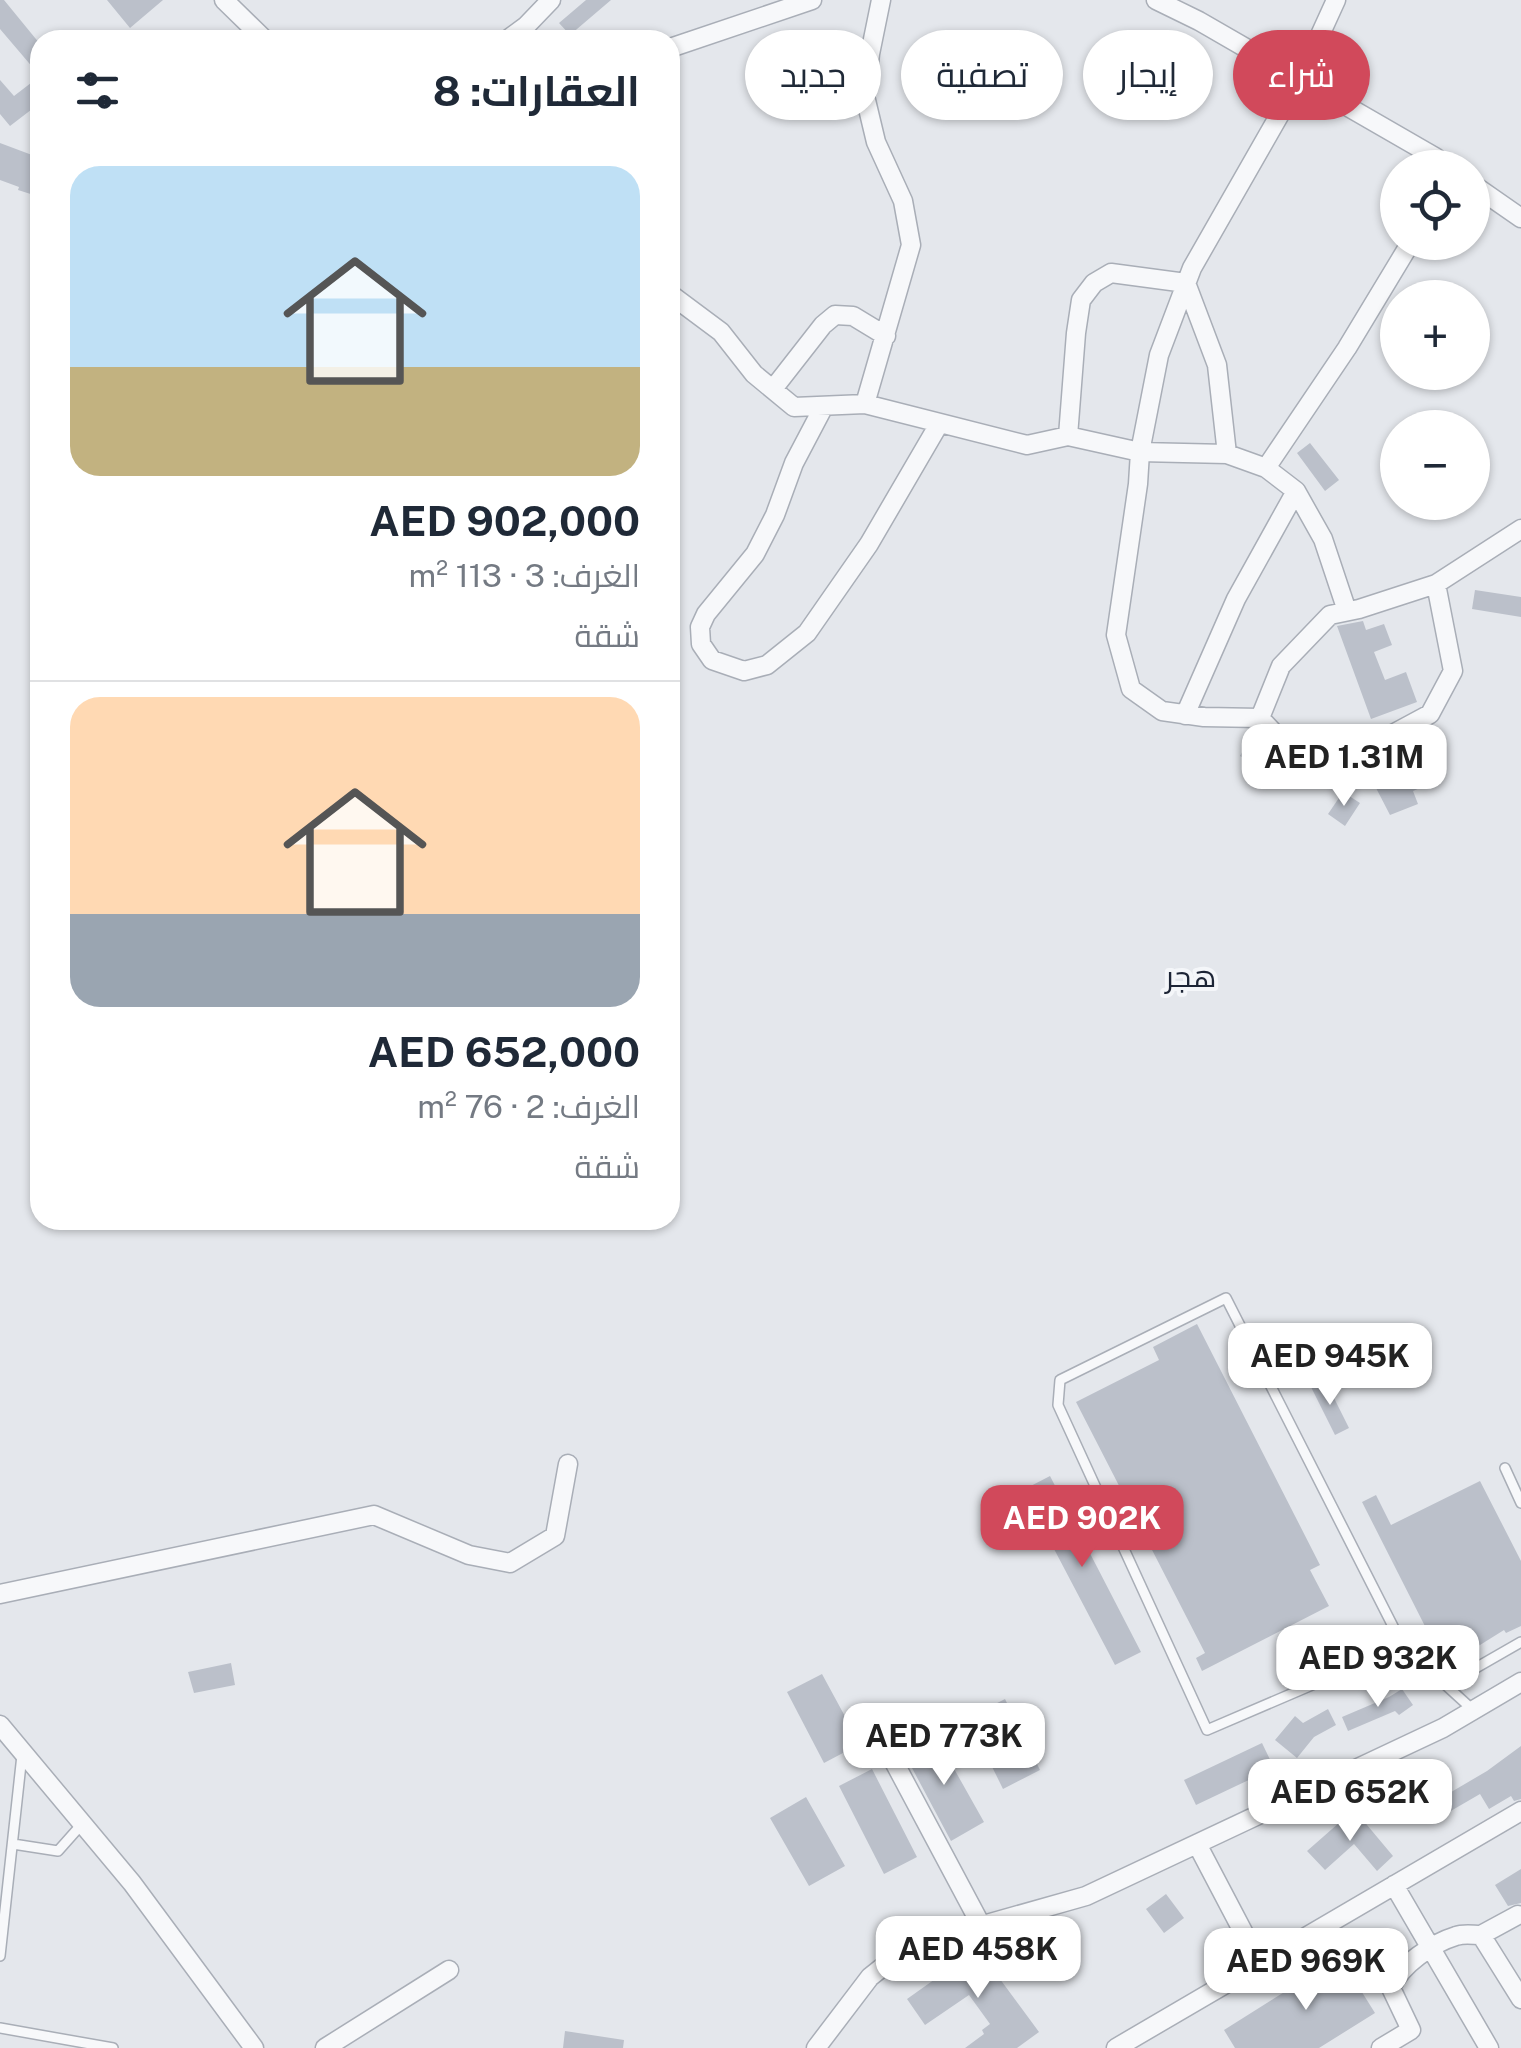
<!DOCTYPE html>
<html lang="ar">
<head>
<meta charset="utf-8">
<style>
	body { margin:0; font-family:"Public Sans",Cairo,sans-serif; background:#f2f2f3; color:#1f2937; direction:rtl; height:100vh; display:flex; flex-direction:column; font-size:38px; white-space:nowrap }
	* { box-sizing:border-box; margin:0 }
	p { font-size:32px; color:#747a83 }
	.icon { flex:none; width:55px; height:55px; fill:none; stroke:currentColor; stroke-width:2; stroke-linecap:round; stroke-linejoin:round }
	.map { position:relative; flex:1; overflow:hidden; direction:ltr }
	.side { position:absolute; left:30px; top:30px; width:650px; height:1200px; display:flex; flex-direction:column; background:#fff; border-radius:30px; box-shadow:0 2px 8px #0004; direction:rtl }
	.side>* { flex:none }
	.banner { position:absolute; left:710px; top:30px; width:660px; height:90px; direction:rtl; display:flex; gap:20px }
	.buttons { position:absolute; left:1380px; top:150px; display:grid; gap:20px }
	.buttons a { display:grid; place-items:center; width:110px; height:110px; border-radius:50%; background:#fff; box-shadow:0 2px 8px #0004; font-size:50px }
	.price { position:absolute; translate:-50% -85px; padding:0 22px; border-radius:20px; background:#fff; color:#222; font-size:32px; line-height:65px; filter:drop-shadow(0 2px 5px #0008) }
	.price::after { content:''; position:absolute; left:50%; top:60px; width:30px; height:22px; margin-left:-15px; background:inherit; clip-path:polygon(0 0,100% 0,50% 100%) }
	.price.current { background:#d1495b; color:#fff }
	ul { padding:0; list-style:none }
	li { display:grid; align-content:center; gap:20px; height:530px; padding:0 40px }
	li+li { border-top:2px solid #e0e1e3 }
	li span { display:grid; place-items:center; height:310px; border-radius:30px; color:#555 }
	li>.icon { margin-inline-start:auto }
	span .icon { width:180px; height:180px; fill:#fffc; stroke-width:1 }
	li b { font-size:42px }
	h2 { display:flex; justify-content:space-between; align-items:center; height:120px; padding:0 40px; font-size:42px }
	.pill { padding:0 35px; border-radius:45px; background:#fff; box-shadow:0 2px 8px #0004; font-size:35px; line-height:90px }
	.pill.current { background:#d1495b; color:#fff }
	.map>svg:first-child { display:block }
	.building { fill:#bbc0ca }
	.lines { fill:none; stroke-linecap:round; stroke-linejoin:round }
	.service-casing { stroke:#a9aeb7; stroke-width:12 }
	.minor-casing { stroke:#a9aeb7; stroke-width:21 }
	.service { stroke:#f7f8fa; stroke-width:9 }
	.minor { stroke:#f7f8fa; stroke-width:18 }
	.labels { text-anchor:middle; stroke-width:8; stroke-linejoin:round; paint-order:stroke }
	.neighbourhood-label { font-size:30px; fill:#1d2536; stroke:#f4f6f9 }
</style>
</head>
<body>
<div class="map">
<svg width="1521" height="2048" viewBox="0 0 1521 2048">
	<rect width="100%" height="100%" fill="#e4e7ec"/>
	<!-- building -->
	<path class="building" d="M0,0H4L40,44V103L10,126L0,114V80L14,96L40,76L0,29Z
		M107,0H163L130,28Z
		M586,0H611L570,35L559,23Z
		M0,143L40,158V197L18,190L19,187L0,180Z
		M1310,443L1339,480L1325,491L1297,453Z
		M1475,590L1521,597V617L1472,609Z
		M1363,621L1366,630L1384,624L1392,645L1374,652L1385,680L1406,672L1417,702L1371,719L1337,626Z
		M1247,743L1287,764L1280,777L1240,756Z
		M1416,764L1427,785L1413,791L1418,804L1390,815L1375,786Z
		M1343,792L1360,803L1345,826L1328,814Z
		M1197,1324L1320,1565L1310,1570L1329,1606L1202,1671L1196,1658L1205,1653L1076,1402L1159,1360L1153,1347Z
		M1325,1380L1349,1428L1335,1435L1311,1387Z
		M1050,1476L1141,1652L1115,1665L1023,1490Z
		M1480,1481L1521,1561V1626L1506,1633L1504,1630L1464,1655L1451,1634L1433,1642L1362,1502L1376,1495L1391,1525Z
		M231,1663L235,1685L194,1693L188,1672Z
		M822,1674L860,1744L824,1763L787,1692Z
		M1402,1689L1413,1705L1399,1715L1395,1711L1348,1731L1342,1717L1389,1697Z
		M1005,1699L1040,1770L1003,1789L968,1718Z
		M1328,1709L1336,1725L1314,1737L1297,1758L1275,1740L1295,1716L1303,1723Z
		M935,1735L984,1822L951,1841L904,1753Z
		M1262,1743L1274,1768L1196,1805L1184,1780Z
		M1521,1746V1799L1514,1801L1511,1796L1489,1809L1480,1794L1449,1812L1441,1798L1487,1771Z
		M872,1769L917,1857L884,1874L839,1786Z
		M806,1797L845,1866L809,1886L770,1818Z
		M1348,1815L1356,1824L1362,1819L1393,1856L1377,1871L1354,1844L1325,1870L1307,1851Z
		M1521,1869V1903L1508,1906L1495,1885Z
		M1166,1894L1184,1918L1164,1933L1146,1909Z
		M983,1945L1002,1972L997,1975L1039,2032L1017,2048H965L984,2034L982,2030L990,2024L969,1995L925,2025L907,1999Z
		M1340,1957L1375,2013L1319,2048H1235L1224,2030Z
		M565,2031L624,2040L623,2048H563Z"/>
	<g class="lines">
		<defs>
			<path id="service" d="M1505,1468L1521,1503
				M1403,1646L1226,1298L1060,1380L1058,1405L1207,1730L1403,1646L1473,1710
				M1446,1685L1521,1642
				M13,1844L58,1851L82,1824
				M0,1956L22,1755
				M0,2028L113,2048"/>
			<path id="minor" d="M224,0L265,40
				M1156,0L1199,21L1435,157L1449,168
				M1321,37L1328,96
				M507,40L526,26L551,0
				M670,48L812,0
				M1472,184L1521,218
				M670,294L721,332L754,374L794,407L865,404L1027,445L1068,436L1140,452L1227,454L1266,468L1347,348L1411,242
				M773,389L823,325L835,315L853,316L886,336
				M865,404L911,245L903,201L876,142L865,96L870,54L881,0
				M824,406L794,463L775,515L755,554L706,614L700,627L701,644L712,660L744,671L767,665L807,633L869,544L939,424
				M1068,436L1076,333L1081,300L1094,283L1111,273L1186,283L1217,365L1227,454
				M1266,468L1296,491L1323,539L1347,611
				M1436,584L1453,671L1430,714L1339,763L1290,750L1260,718L1281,666L1330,615L1359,609L1436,584L1521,529
				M1185,715L1236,599L1296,491
				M1260,718L1204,717L1162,711L1131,689L1116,635L1138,484L1140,452L1159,355L1192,268L1300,79L1336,0
				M0,1594L374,1515L469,1555L510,1563L555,1536L568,1464
				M0,1725L132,1883L254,2048
				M892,1758L981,1925
				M1197,1844L1260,1964
				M1394,1885L1489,2048
				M1481,1935L1518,1915
				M325,2048L449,1970
				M816,2048L870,1977L909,1946L1086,1896L1443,1728L1521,1682
				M1116,2048L1521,1811
				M1381,2048L1411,2030L1391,1988C1400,1965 1433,1943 1456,1936C1464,1933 1473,1935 1481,1935L1521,1999"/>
		</defs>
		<!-- service casing -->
		<use href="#service" class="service-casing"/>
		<!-- minor casing -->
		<use href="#minor" class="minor-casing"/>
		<!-- service -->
		<use href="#service" class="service"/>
		<!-- minor -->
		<use href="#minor" class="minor"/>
	</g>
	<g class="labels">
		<!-- neighbourhood labels -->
		<g class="neighbourhood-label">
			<text x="1191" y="987">هجر</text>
		</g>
	</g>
</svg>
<div class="buttons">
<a><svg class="icon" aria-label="locate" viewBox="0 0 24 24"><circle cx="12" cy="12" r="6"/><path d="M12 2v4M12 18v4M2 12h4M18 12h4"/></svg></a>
<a>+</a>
<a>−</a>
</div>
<b class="price" style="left:1344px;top:809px">AED 1.31M</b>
<b class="price" style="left:1330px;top:1408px">AED 945K</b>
<b class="price current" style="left:1082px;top:1570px">AED 902K</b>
<b class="price" style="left:1378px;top:1710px">AED 932K</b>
<b class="price" style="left:944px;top:1788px">AED 773K</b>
<b class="price" style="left:1350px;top:1844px">AED 652K</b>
<b class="price" style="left:978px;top:2001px">AED 458K</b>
<b class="price" style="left:1306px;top:2013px">AED 969K</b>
<div class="banner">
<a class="pill current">شراء</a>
<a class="pill">إيجار</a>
<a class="pill">تصفية</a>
<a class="pill">جديد</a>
</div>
<section class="side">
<h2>العقارات: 8<svg class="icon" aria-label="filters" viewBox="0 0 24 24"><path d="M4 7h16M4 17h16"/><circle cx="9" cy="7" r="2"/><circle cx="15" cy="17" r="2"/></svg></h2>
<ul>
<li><span style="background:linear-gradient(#bfe0f5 65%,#c2b280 0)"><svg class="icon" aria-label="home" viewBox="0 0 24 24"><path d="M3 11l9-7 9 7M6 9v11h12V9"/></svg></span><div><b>AED 902,000</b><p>الغرف: 3 · 113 m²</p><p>شقة</p></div></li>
<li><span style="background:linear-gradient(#ffd9b3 70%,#9aa5b1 0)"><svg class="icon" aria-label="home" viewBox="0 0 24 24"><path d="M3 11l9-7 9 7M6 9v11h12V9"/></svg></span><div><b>AED 652,000</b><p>الغرف: 2 · 76 m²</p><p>شقة</p></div></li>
</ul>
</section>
</div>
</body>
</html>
